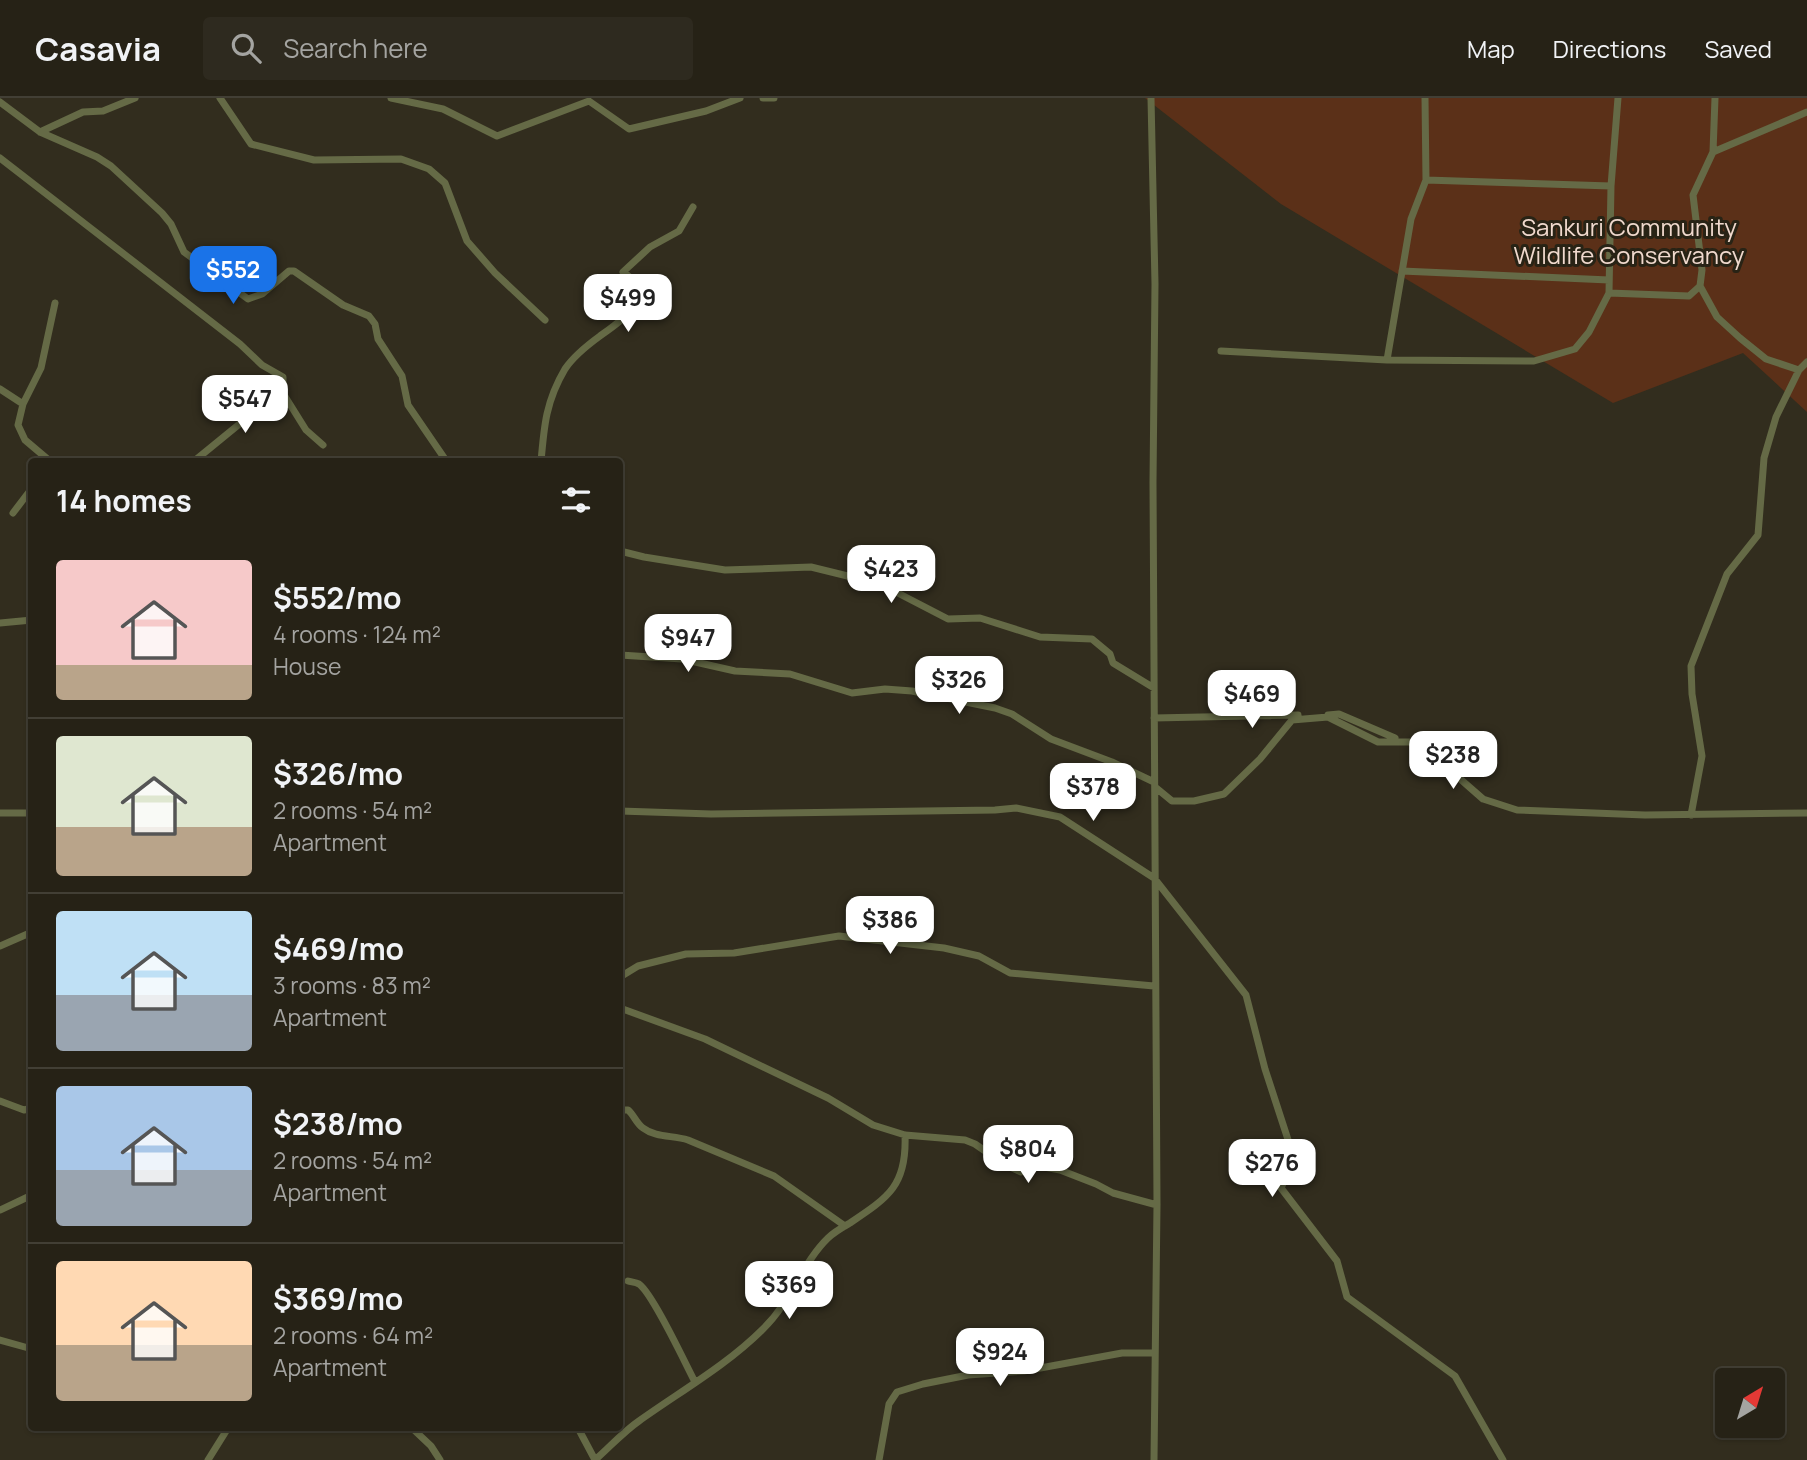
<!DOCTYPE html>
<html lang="en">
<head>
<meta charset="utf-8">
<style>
	body { margin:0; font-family:Manrope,sans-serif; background:#2e2a1f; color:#f1f3f6; height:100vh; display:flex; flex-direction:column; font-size:26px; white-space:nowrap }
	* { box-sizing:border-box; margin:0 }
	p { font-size:23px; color:#a4a4a1 }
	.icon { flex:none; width:38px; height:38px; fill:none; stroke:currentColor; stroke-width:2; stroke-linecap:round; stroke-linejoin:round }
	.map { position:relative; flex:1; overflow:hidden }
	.drawer { position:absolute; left:28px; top:360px; width:595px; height:973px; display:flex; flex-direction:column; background:#262216; border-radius:7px; box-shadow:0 2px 5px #0004,0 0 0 2px #423f35 }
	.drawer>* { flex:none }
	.needle { width:46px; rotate:38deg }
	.buttons { position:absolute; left:1715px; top:1270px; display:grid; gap:14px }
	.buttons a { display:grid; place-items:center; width:70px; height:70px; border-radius:7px; background:#262216; box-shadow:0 2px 5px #0004,0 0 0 2px #423f35; font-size:35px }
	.price { position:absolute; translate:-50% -60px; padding:0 16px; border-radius:14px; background:#fff; color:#222; font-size:23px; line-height:46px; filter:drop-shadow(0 2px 4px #0008) }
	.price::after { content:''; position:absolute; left:50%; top:42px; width:21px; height:16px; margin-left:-10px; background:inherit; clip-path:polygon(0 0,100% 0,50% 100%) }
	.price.on { background:#1a73e8; color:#fff }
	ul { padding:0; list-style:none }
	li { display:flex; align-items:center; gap:21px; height:175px; padding:0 28px }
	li+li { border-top:2px solid #423f35 }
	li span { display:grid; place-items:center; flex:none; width:196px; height:140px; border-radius:7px; color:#555 }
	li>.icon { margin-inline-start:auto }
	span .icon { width:84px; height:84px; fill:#fffc; stroke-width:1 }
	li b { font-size:30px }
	h2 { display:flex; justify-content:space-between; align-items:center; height:84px; padding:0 28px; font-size:30px }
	header { display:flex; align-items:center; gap:42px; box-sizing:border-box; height:98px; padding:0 35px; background:#262216; border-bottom:2px solid #423f35 }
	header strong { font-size:33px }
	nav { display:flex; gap:38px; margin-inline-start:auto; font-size:24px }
	.search { width:490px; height:63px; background:#2e2a1f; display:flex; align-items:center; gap:18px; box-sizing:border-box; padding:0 24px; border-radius:7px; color:#a4a4a1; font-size:26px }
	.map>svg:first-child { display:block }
	.green { fill:#5b3018 }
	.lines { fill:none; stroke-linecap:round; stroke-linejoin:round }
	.street { stroke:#656a46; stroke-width:7 }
	.labels { text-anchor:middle; stroke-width:6; stroke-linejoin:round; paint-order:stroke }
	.park-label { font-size:24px; fill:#f0d9cd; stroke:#282315 }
</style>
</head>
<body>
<header>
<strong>Casavia</strong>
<div class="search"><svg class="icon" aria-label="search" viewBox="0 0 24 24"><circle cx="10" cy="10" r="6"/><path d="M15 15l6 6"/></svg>Search here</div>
<nav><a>Map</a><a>Directions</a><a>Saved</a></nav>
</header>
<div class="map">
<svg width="1807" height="1362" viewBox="0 0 1807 1362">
	<rect width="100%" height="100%" fill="#322d1e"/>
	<!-- green -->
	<path class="green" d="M1145,0H1807V314L1743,255L1613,305L1281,106Z"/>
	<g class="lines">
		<!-- street -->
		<path class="street" d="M220,0L251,46L314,62L401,61L429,71L445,85L467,143L495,175L545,222
			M391,0L443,11L497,38L589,3L629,31L706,13L740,0
			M763,0H774
			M1151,0L1155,186L1153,384L1157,1107L1154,1362
			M0,4L40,34L97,59L111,68L162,115L171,126L184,154L248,201L262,196L289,173H294L343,207L369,218L375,226L378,241L402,278L408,307L447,364
			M40,34L83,14L103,13L135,0
			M1713,54L1715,0
			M0,60L240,246L262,267L283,279V288L281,292L193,364
			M1426,82L1611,88L1609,195
			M1611,88L1618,0
			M1402,173L1609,182
			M1221,253L1387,262L1534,263L1575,251L1589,234L1609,195L1689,198L1700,188L1702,172L1693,97L1713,54L1807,14
			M1387,262L1411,121L1426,82L1425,0
			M1799,272L1807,264
			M0,291L23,306
			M281,292L306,332L323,347
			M51,364L25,342L18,327L23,306L41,270L55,205
			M541,364C544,328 546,303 565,271C573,259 589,246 600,238C621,223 659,198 623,174L650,149L679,133L693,109
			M13,415L32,390
			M620,453L644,459L725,472L811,469L872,484L892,492L948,521L980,520L1040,539L1092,541L1110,556L1113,565L1154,590
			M0,525L32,522
			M620,557L682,561L735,573L790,576L852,595L885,591L912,593L995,610L1012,616L1051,641L1112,664L1154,684
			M1328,617L1339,616L1395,640
			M1154,620L1298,617
			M1155,689L1172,703H1194L1224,696L1260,661L1292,622L1328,619L1378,644H1410L1434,658L1483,701L1517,712L1645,717L1807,715
			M620,713L711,716L995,712L1016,710L1060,719L1154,780L1246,897L1265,971L1294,1060L1281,1090L1337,1163L1347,1199L1455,1278L1503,1362
			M0,715H32
			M1691,717L1702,658L1692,596L1691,568L1727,476L1758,437L1764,360L1776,319L1799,272L1766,261L1740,240L1717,219L1700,188
			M0,848L32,834
			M620,879L638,868L686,856L734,855L839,838L944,850L979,858L1010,875L1154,888
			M620,910L705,941L828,1000L873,1027L905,1037L965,1042L975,1046L1004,1066L1021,1074L1039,1068L1060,1072L1096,1086L1113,1095L1157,1107
			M0,1003L24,1012L32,1010
			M620,1012H628C634,1017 636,1025 643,1030C656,1040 673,1037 688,1042L774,1078L845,1128
			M0,1112L32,1097
			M628,1183C631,1184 636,1184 639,1186C653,1196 685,1265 695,1284
			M0,1242L32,1251
			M412,1330L431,1348L440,1362
			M578,1330L595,1362
			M208,1362L228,1330
			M595,1362C610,1349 623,1334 639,1323C681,1293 727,1267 763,1231C792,1203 802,1165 828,1140C834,1134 843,1129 850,1125C889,1099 907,1087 905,1037
			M879,1362L889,1306L897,1294L923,1286L968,1277L1024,1273L1122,1255H1155"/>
	</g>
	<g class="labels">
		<!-- park labels -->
		<g class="park-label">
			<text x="1629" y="138">Sankuri Community<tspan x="1629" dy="28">Wildlife Conservancy</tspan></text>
		</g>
	</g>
</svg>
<div class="buttons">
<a><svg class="needle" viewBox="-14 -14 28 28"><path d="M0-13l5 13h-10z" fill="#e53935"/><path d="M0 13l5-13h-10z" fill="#a4a4a1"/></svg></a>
</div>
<b class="price on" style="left:233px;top:208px">$552</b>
<b class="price" style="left:628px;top:236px">$499</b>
<b class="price" style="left:245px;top:337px">$547</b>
<b class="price" style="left:891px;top:507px">$423</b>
<b class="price" style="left:688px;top:576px">$947</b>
<b class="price" style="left:959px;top:618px">$326</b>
<b class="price" style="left:1252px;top:632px">$469</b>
<b class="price" style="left:1453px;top:693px">$238</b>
<b class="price" style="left:1093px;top:725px">$378</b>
<b class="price" style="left:890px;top:858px">$386</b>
<b class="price" style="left:1028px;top:1087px">$804</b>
<b class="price" style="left:1272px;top:1101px">$276</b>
<b class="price" style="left:789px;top:1223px">$369</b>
<b class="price" style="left:1000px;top:1290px">$924</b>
<section class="drawer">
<h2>14 homes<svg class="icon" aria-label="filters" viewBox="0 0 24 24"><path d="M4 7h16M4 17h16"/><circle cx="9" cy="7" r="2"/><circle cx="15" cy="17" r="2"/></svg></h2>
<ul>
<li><span style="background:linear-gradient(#f6c9c9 75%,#b9a48a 0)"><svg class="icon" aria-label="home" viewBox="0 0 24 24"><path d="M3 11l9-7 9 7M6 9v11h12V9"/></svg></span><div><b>$552/mo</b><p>4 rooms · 124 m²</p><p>House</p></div></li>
<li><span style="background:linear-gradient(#dfe7d0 65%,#b9a48a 0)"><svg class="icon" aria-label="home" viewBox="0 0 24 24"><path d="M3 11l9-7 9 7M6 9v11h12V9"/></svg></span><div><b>$326/mo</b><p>2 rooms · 54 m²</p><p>Apartment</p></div></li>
<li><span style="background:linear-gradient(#bfe0f5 60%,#9aa5b1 0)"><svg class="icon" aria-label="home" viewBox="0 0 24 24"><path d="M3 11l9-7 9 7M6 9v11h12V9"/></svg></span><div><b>$469/mo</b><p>3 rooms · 83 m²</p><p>Apartment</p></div></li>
<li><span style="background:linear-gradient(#a9c7e8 60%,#9aa5b1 0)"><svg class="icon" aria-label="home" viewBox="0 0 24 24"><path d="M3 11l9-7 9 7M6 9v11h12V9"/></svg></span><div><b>$238/mo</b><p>2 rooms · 54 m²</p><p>Apartment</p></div></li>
<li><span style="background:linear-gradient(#ffd9b3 60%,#b9a48a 0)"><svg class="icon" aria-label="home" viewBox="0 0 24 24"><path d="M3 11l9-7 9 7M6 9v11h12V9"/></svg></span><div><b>$369/mo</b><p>2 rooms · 64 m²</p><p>Apartment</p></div></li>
</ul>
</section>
</div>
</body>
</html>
